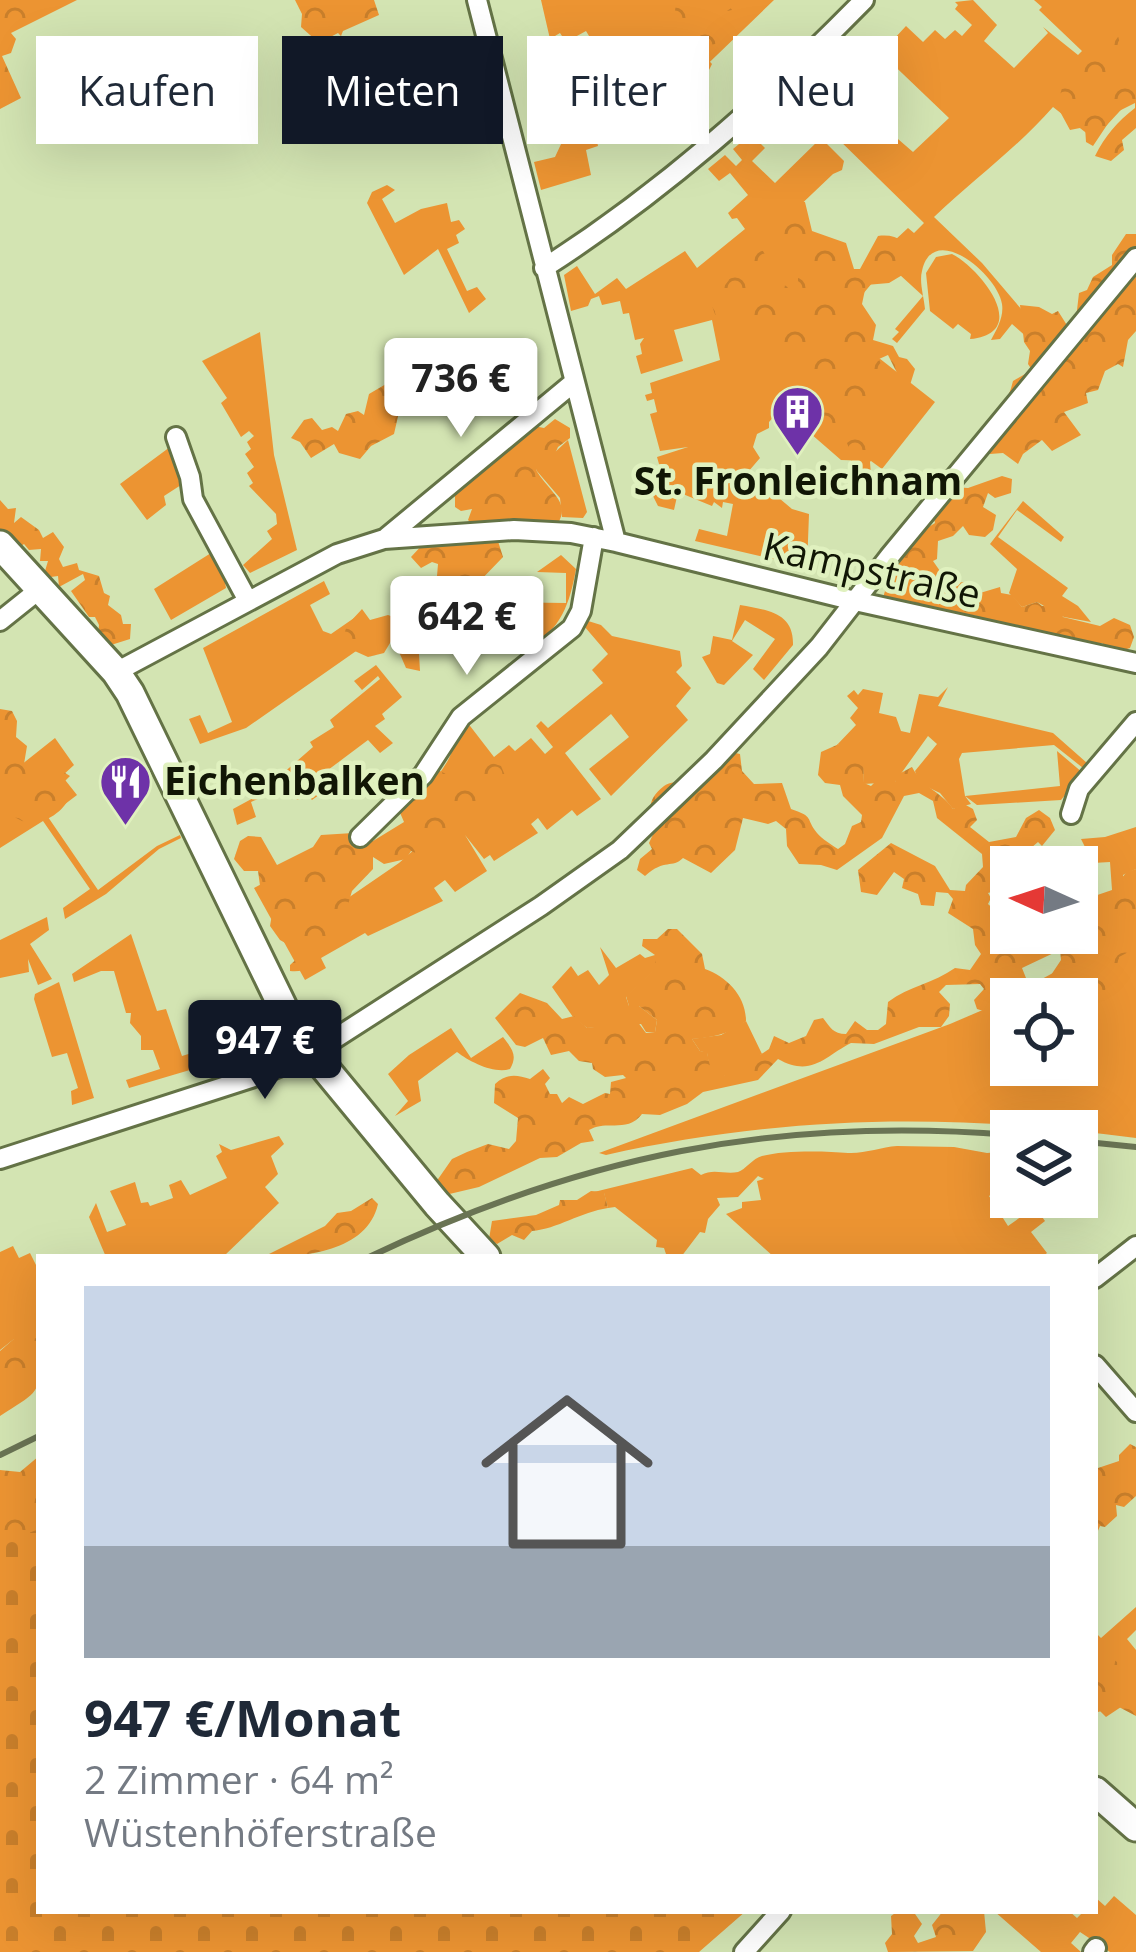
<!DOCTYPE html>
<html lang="de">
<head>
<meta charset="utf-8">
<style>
	body { margin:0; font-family:"Open Sans",sans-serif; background:#f6f6f7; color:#1f2937; height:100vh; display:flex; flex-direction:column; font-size:45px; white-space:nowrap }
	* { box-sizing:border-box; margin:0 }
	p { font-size:39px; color:#747a83 }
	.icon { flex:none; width:66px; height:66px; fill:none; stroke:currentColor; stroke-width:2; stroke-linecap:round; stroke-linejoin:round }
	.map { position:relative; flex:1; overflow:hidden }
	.drawer { position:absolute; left:36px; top:1254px; width:1062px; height:660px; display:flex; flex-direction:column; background:#fff; border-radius:0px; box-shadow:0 12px 48px #0002 }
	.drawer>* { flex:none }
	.top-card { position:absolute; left:36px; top:36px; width:1065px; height:108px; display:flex; gap:24px }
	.needle { width:78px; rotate:273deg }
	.fabs { position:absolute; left:990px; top:846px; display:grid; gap:24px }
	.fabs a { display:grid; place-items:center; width:108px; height:108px; border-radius:0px; background:#fff; box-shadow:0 12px 48px #0002; font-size:60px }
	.price { position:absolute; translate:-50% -102px; padding:0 27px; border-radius:12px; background:#fff; color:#222; font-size:39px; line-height:78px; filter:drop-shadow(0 3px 6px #0008) }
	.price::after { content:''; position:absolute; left:50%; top:72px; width:36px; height:27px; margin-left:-18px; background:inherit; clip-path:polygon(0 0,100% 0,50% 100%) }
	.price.active { background:#111827; color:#fff }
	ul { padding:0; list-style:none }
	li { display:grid; align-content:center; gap:24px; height:636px; padding:0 48px }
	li+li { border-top:3px solid #e0e1e3 }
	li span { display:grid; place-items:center; height:372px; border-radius:0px; color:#555 }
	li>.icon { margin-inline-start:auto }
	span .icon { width:216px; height:216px; fill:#fffc; stroke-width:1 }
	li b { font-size:51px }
	.tag { padding:0 42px; border-radius:0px; background:#fff; box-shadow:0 12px 48px #0002; font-size:42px; line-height:108px }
	.tag.active { background:#111827; color:#fff }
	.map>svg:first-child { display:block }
	.green { fill:#ec9432; fill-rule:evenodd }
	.forest { fill:url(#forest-crowns) }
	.cemetery { fill:url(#cemetery-stones) }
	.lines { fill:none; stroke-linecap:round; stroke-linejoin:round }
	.street-casing { stroke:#647346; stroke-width:24 }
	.secondary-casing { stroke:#647346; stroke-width:33 }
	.street { stroke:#fff; stroke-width:18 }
	.secondary { stroke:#fff; stroke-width:27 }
	.rail { stroke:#6a7454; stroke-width:6 }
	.labels { text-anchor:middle; stroke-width:9; stroke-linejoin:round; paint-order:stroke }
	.poi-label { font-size:39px; font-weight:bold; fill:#111605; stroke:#e0f1bf }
	.street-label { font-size:39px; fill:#111605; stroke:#e0f1bf }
</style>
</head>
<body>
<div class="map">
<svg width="1136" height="1952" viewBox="0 0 1136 1952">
	<defs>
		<pattern id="forest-crowns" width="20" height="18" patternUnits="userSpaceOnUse" patternTransform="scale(3)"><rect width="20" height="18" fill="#ec9432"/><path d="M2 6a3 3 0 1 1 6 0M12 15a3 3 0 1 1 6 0" fill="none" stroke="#c97f2b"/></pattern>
		<pattern id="cemetery-stones" width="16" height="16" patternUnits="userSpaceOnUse" patternTransform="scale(3)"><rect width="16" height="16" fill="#ec9432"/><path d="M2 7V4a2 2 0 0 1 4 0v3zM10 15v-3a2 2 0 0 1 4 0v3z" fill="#c97f2b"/></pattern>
	</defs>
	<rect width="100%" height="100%" fill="#d3e4b2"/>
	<!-- green -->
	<path class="green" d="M541,0H774L689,82L637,121L628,115L621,100L626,97L586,31L566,42L560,33L550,39Z
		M973,0L997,25L984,41L1014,68L1048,33L1043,27L1078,55L1082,51L1039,10L1042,7L1034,0H1136V103L1131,99L1094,139L1053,107C1017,148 974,179 934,217L982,263L1039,330L1030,340L1012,324L1000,339L991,340C997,329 1004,317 1002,304C998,275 933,220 922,271C919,282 924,297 925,309L897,343L892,339L899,332L895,329L923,296L888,264L837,325L935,402L882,469L871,461L841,460L803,427L811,417L790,399L769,422V428L757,434L753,447L760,458L748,472L792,509L809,514L807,567L695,541L699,529L727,536L733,504L723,502L722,508L714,502L712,506L678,492L674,510L658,506L653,496L661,492L658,484L652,485L661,471L657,457L688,447L660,451L650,414L657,412L654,399L647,401L645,395L652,393L650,383L720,360L712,320L674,330L683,361L641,374L636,356L642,354L640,344L644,338L635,340L629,313L623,314L620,301L602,305L599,296L591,299L588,306L571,311L564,275L577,266L595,294L617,278L626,289L685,251L697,268L745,229L737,218L732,219L728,213L748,195L730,173L719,181L708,169L725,155L736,166L742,160L733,149L751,134L765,148L752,161L775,183L821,138L844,161L842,170L833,174L792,213L854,278L908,228L914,233L924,223L833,134L840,126L829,114L847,95L913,152L949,118L881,53L906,26L923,42L935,30L945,39L955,30L962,36L972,25L955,9L958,5L955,2Z
		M605,113L594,126L598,146L586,150L591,175L541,190L534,162L555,157L562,142L574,139L571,125L558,122L586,115L593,120Z
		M387,185L395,190L382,199L395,223L421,209L447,203L451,222L459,220L465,229L456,235L459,243L447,249L467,291L477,287L486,299L469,313L438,249L404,275L367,203L372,192Z
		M952,254C981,269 1032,333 970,339L971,334L958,324L953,329L930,311L926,273L936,257Z
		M260,332L274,455L297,550L250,573L243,565L272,539L267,531L277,524L276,514L249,486L253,483L247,473L254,467L245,454L251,449L247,442L254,436L249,431L241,437L221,403L227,398L202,361Z
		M568,440L587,512L583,518L562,517L560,498L536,470Z
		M170,447L184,478L181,485L164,496L166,505L147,520L120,484Z
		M1023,501L1064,537L1061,542L1017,510L998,537L1068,588L1062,596L1078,606L1091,622L1064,617L1037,602L1022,607L1009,593L1017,569L990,544Z
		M211,553L224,576L226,588L171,620L154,589Z
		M561,555L576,569C570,602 561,632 529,645L495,602L566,603V573L537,572Z
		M324,581L330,594L310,605L323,631L331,634L357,616L369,642L246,728L200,744L189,719L200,715L208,733L232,722L203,648Z
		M740,605C767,610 794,612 793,645L764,680L753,669L775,639L745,620L732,641L753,655L724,685L717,683L702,657L710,654L713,636L732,640Z
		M585,620L601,625L612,636L680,651L682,666L676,672L691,688L676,706L688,720L611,796L589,769L629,737L611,714L565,753L601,799L577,816L572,810L547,830L538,818L531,824L538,833L494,861L490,855L484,859L465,835L487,871L455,892L445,880L434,888L443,901L368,936L365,933L321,958L326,968L305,980L254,888L325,850L348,898L399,863L424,841L401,814C421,792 457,765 454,734L467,722L494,757L509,745L515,751L531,738L545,754L553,747L536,726L541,721L548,728L603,683L592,670L608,654L584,626Z
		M376,665L402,697L382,714L385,719L375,726L393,743L380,753L368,740L328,770L337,782L312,800L308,796L297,800L289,785L251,802L256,817L237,825L233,809L257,796L313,747L310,742L334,727L330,720L380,679L378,676L362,690L354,681Z
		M948,687L938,706L1053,733L1087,763L1083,768L1054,745L962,753L959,759L965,796L1060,786L1057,751L1083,773L1061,800L977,805L965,796L971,804L953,809L940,793L919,783L915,771L937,744L928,736L895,782L864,784L863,767L839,744L835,747L856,725L850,718L858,708L847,696L854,690L858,695L863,689L883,693L879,713L896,717L901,731L910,733L919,694L938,697Z
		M0,735L21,765L55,738L74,765L62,776L77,795L48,817L98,890L157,846L180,835L181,838L159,849L106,894L65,919L63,908L90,889L43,821L0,848Z
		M1136,827V869L1123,875V893L1106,908L1077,923V902L1112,890L1110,862L1093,863L1081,839L1105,837Z
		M47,917L49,930L30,944L52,979L38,985L28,959L29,972L0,978V940Z
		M1136,928V1138C953,1113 786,1115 606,1155L599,1153L950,1024L992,1006ZM1011,999H1077V1065H1011Z
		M131,934L157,1011L166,1009L182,1056L195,1052L200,1067L129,1088L126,1080L160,1069L153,1050H141V1036L130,1023L131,1013H126L114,971H101L74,982L72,974Z
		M600,947L616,968L640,954L645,958L655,955V970L626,997L629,1006H639L657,1020L655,1032H646L641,1024L587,1028L573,1017L552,987L571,966L578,976L588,970L599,985L609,975Z
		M59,982L94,1098L72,1105L71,1091L78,1088L67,1053L52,1057L34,999L35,994Z
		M746,1021L762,1054L724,1076H711L707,1053L700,1051L692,1039L721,1035Z
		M451,1028L471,1058L503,1037C512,1049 518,1055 510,1069C494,1074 470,1062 457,1052L418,1081L421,1101L395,1116L408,1101L388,1074L409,1055Z
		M279,1136L284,1144L271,1156L278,1174L265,1187L279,1203L225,1255L106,1257L89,1217L96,1203L107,1232L126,1225L110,1191L135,1182L141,1203L148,1202L150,1206L173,1198L169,1185L181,1180L190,1195L227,1178L216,1156L222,1152L219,1144L231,1150Z
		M897,1146L954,1147L987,1153L1011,1151V1168L1006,1170L1009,1171L996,1176L1002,1187L989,1196L1008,1226L1035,1207L1045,1221L1031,1232L1047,1253L1042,1257H774L726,1214L742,1208V1202L761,1200L757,1181L764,1179L758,1176L738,1197L717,1198L720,1205L708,1219L705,1233L700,1232L681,1257H667L664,1248L656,1247L657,1240L615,1207L608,1208L604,1193L594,1192L692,1168L701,1175C714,1168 725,1175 738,1172C745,1170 753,1158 762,1156C784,1150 826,1151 848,1153C864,1154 881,1147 897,1146Z
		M13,1246L19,1258L30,1253L39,1271V1339H14L0,1350V1252Z
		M1136,1607V1630L1127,1639L1136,1650V1708L1130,1701L1106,1717L1095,1706V1632L1101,1638Z
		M1114,1896L1136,1915V1952H1110L1080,1932L1071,1943L1081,1952H1041L994,1911H1069L1077,1918L1084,1911H1095L1096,1898L1105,1906Z"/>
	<!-- forest -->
	<path class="forest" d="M0,0H77L11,33L16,39L11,53L2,56L21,98L0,109Z
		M295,0H374L379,15L343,31L341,36L338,33L319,43L301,27L302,14Z
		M693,0H725L732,10L717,13L713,23L722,27L719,43L706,46L701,52L712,64L707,74L692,71L690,85L663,88L641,107L630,97L627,84C638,69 654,73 664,60L662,54L652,49V29L657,24L667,25L671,31L676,5Z
		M1094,33L1118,36L1124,58L1136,66V128L1122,140L1124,150L1111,161L1095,156C1105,136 1117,122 1135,108V103L1115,113L1093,146L1086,142L1085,127L1070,130L1057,106L1065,77L1062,68L1069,55L1085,57Z
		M794,200L805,202L812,231L846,243L854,269H860L878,236C903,233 914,248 909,271L889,283L866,285L862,304L876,325L873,340L893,346L899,357L907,359L915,369L910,385L902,383L888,355L879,359L892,395L885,410L863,422L875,455L870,462L871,475L859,480C847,469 854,452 845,440L834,441L820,429L819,405H802L794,372L782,366L779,355L769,352L762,343L763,331L744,320L748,305L756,297L750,292L743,300L736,297L732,313L723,319L716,317L711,303L729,280L723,261L731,246L741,242L761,248L766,256L760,278L763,286L778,281L789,288L798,282V271L790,262L791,247L780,241L772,229L783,205Z
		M1126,234H1136V331L1128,340L1123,367L1118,364L1105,371L1098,390L1086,393L1088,403L1064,412L1081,435L1052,451L1042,440L1023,454L1018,464L1003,453L990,454L988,445L998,440C995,417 1008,403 1013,381L1032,370L1028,364L1030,351L1024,342L1020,305L1039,307L1052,314L1058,311L1070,330L1075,327L1079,293L1087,290L1093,277L1112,265V255Z
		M413,353L430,362L436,376L452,368L455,398L448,403L435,400L433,407L416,414L399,412L394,434L371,446L360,459L339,453L334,444L311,458L300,442L291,438L304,420L312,418L322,430L332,427L338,431L346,414L358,411L364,415L369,394L386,384Z
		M555,419L570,428V438L558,447L551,463L536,470C549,492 571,502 558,523L472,524L468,520L472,509L461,511L455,507V489L534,426L544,428Z
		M1002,476L1012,479L1011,493L995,498L988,493L983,507L996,515L993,530L985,537L969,535L963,526L953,536L938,541L937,559L933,561L940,571L937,575L953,583L965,582L980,593L1000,587L1001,593L1012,595L1022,607L1037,602L1042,606L1054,604L1060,608L1063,617L1100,626L1114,618L1130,625L1134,637L1130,648L1114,653L1102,643H1083L989,626L977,616L959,613L920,625L915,617L894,621L882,601L885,591L882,583L893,574L894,562C908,545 916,534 935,523L933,515L952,487L968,488Z
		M0,500L8,509L16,508L14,523L21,517L39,530L43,538L53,532L64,547L59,559L63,567L77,563L79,570L99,576L104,593L110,596L108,605L121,615L123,624H131L130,639L111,645L98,634L99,625L95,617H89L71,591L85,580L83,574L59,587L58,576L51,577L45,571L48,561H40L41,549L29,550L24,544L18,548L0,537Z
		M497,538L503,557L476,585L444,577L457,598L447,611L443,627L435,621L426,625L418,620L411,621L406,636L419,654L420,671L406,668L393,638L384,653L368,657L348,648C337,631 352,621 362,609L370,620L388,615L399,619L423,600L424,586L437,576L438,564L432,562L421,568L411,557L424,543Z
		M0,709L12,711L17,721L16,737L27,746L24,764L42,754L51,755L57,768L70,776L62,784L69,798C61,817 29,833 12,814C8,809 5,803 0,799Z
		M839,744H849L863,758L864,783L871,786L878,779L895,782L897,775L912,767C923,788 943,793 953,809L964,804L973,809L977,820L970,827L989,842L1016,837L1026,818L1039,810L1050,818L1055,830L1042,846L1038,842C1027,851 1020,861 1007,869L1001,889L988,893L991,898L988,904L1008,922L1019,943L1077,933V923C1091,911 1106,904 1122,893L1117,883L1127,872L1136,869V948L1119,957L1118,966L1103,994L1094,997L1086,980L1072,994L1051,988L1047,981L1061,960L1060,950L1022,968L1026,978L990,1013L977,1009L974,1000L984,989L980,984L946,985L939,992L950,1004L949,1016L941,1027H919L874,1044L851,1043C825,1056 812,1078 778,1059L758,1080L703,1092L687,1104L660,1115L642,1114C627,1134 607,1119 589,1130L594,1141L581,1143L557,1157L540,1158L479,1187L441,1196L436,1182L452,1159L467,1152L488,1144L509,1149L516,1141L518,1118L494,1103L495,1084C507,1073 517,1075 530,1079L543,1069L550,1078L545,1084L550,1094H557L562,1103L569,1097L583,1104L605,1093L610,1094L611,1082L626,1078L623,1075L605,1077L593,1069L592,1063L579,1061L569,1051L551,1055L543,1038L525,1047L516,1045L495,1018L520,993L547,1003L562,1019L574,1016L587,1028L637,1021L646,1033L655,1032L657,1020L639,1006H629L626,996L655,969V955L642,946L643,939H657L668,929H677L702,954L705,969C727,977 746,996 746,1021C731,1034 710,1038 692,1039L700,1051L707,1052L712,1076H724C731,1057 738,1044 760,1055L769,1049L774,1036L789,1043L806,1036L814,1020L823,1018C830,1027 833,1034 846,1034L855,1021L867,1030H878L886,1024L888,1002C909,986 934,983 955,968L970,970L981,954L975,945L973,929L948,913L953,899L948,893L936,892L934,906L921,905L918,894L902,888L904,879L894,872L877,895L861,892L858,870L891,843L935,866L950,890L965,891L966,885L983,867L982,854L937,818L933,801L919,793L904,796L882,838L837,870L821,865L799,864L787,846L786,829L776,821L768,824L743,818L735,850L711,873L683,858C672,869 665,858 645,876L637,870L640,859L652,849L649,843L656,828C647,811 648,798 664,786C669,782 677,783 682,779C708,762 701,744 740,754L742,771L754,784L782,783L791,809C815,817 805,818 817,833C822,839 832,845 838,849L845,844L852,826L861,822L862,815L843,796L840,785L825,783L818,775L821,752Z
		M465,754L501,766L509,785L506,795L488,806H467L468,818L457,829V836L425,857L411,851L406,859L384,864L373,857V869L352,891L345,915L318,914L317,919L334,939C316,951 318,974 290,971V965L303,953L280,940L270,926L272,914L261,893L258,871H244L234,859L240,841L248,836L261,837L277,865L313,847L321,835L353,833L363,841H373L404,822L398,808L423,771L438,770L448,775Z
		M591,1191L604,1192L608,1208C581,1212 557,1229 532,1231L524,1240L512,1235L497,1244L489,1239L492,1221L536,1215L559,1205L560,1200H577Z
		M372,1198L378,1204C367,1252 304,1257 263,1257L325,1226L337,1213L351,1211Z
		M24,1336L39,1339C39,1394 46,1387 0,1416V1351L16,1337Z
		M1130,1444L1136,1447V1496L1124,1507L1116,1505L1117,1516L1105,1527L1100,1526L1095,1538V1469L1119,1461V1455Z
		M39,1456V1527L25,1543L0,1559V1470L20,1472Z
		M1095,1645L1117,1662L1118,1674L1136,1694V1716L1117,1706L1095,1713Z
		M913,1911L922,1924L914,1936L918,1943L936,1937L932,1925L943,1911H984L986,1932L973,1951L888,1952L885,1943L892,1934L891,1916L898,1911Z"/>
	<!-- cemetery -->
	<path class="cemetery" d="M39,1529V1911H746L699,1952H0V1544Z"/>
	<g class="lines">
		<defs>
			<path id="street" d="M477,0L616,542
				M544,268C664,191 765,101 864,0
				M176,437L190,477L193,499L247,599
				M387,537L573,383
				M0,621L40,589
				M116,672L337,554L384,539L514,530L571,533L616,542L855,601L1136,663
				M1071,814L1079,789L1136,722
				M360,837L423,775L461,717L572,628L581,611L594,537
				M0,1159L251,1078L311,1054L541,906L620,850L714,760L819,647L889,557L1136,258
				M1095,1278L1136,1246
				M1095,1365L1136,1412
				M744,1952L781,1911
				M1093,1952L1096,1948"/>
			<path id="secondary" d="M0,545L116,672L130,693L295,1032L437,1204L486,1257
				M1095,1791L1136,1827"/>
		</defs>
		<!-- street casing -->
		<use href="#street" class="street-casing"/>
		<!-- secondary casing -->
		<use href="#secondary" class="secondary-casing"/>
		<!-- street -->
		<use href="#street" class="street"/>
		<!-- secondary -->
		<use href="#secondary" class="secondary"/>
		<!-- rail -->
		<path class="rail" d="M1077,1141L1136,1147
			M369,1257C581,1156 776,1116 1011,1135
			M0,1455L39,1436"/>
	</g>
	<!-- icons -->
	<defs>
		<symbol id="building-pin" viewBox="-11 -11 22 30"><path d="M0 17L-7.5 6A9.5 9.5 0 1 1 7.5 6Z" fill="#6e32a8" stroke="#e0f1bf"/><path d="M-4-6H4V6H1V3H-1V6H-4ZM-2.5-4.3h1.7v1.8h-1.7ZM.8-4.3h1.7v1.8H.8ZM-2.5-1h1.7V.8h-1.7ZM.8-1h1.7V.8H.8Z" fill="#fff"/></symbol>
		<symbol id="restaurant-pin" viewBox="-11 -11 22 30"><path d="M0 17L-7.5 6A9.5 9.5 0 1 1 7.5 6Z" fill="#6e32a8" stroke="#e0f1bf"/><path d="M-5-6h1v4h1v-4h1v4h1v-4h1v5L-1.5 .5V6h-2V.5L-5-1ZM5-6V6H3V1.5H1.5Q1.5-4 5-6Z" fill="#fff"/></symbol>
	</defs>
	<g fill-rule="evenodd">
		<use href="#building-pin" x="768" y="382" width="59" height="81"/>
		<use href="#restaurant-pin" x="96" y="752" width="59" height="81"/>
	</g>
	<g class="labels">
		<!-- poi labels -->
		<g class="poi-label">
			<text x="798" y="495">St. Fronleichnam</text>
			<text x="164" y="795" text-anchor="start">Eichenbalken</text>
		</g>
		<!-- street labels -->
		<g class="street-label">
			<text transform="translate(872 570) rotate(13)" y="14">Kampstraße</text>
		</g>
	</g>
</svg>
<div class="fabs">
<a><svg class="needle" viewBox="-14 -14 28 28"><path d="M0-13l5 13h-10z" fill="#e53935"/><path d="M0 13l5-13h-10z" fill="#747a83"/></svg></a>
<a><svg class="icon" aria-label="locate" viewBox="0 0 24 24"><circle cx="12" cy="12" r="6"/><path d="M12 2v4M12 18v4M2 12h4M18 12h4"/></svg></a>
<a><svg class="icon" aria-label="layers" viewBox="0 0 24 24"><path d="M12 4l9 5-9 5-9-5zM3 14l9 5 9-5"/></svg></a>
</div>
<b class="price" style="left:461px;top:440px">736 €</b>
<b class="price" style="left:467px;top:678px">642 €</b>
<b class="price active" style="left:265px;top:1102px">947 €</b>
<div class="top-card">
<a class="tag">Kaufen</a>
<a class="tag active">Mieten</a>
<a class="tag">Filter</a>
<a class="tag">Neu</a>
</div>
<section class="drawer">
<ul>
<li><span style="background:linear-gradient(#c9d6e8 70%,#9aa5b1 0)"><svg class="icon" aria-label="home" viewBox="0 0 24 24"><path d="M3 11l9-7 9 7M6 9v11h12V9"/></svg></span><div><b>947 €/Monat</b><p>2 Zimmer · 64 m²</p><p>Wüstenhöferstraße</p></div></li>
</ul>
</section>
</div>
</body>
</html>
